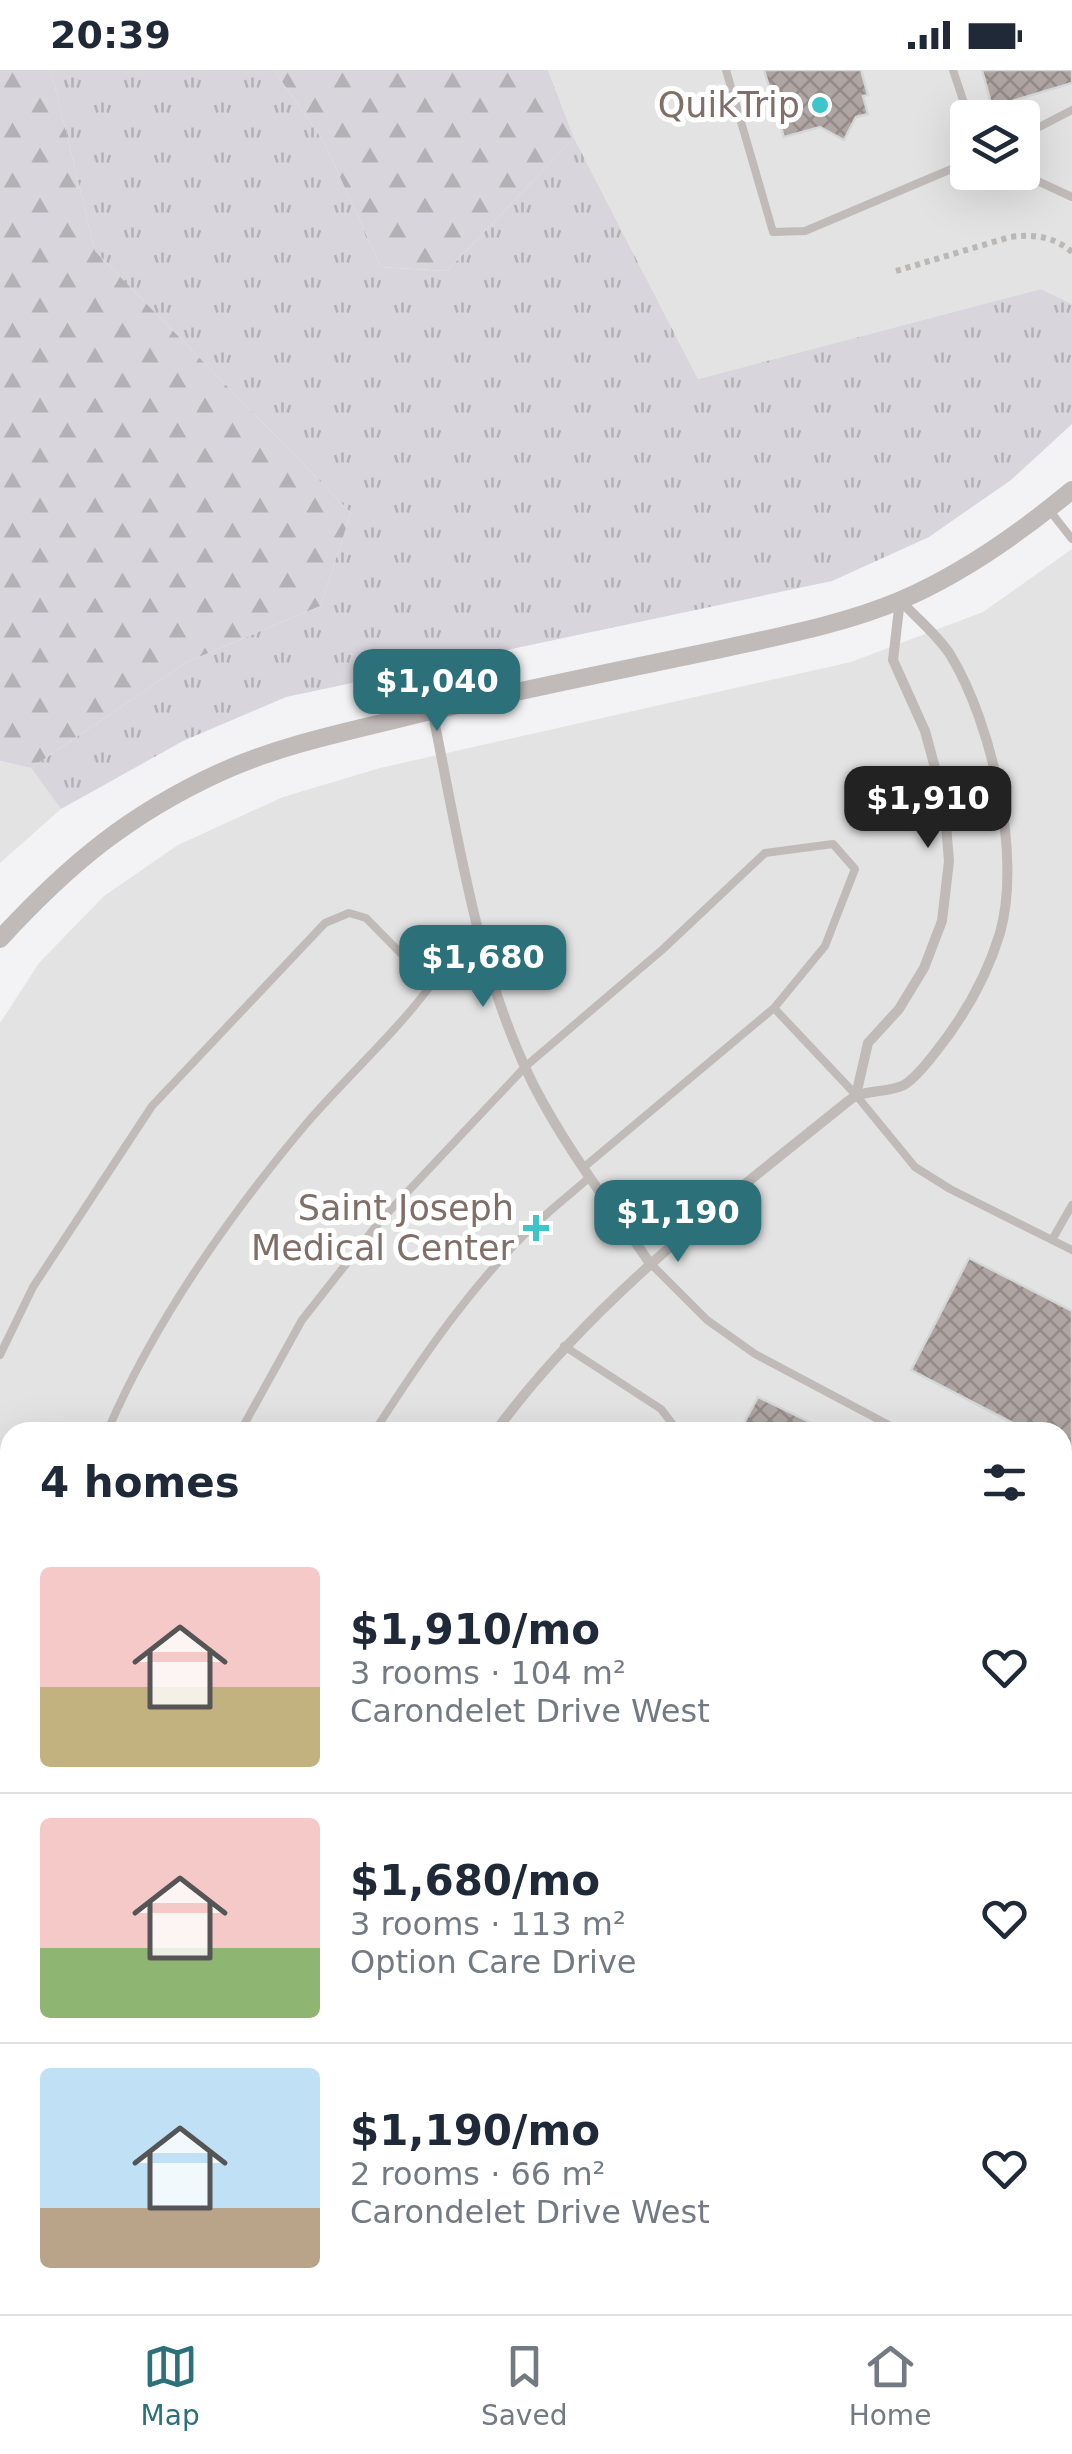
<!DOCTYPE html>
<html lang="en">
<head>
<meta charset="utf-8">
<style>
	body { margin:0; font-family:"DejaVu Sans",sans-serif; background:#f2f2f3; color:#1f2937; height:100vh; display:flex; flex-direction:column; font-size:38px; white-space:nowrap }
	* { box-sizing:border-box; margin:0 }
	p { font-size:32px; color:#747a83 }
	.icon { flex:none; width:55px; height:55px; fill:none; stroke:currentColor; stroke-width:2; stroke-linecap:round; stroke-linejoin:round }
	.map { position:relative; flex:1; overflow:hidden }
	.side { position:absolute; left:0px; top:1352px; width:1072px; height:892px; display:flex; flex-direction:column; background:#fff; border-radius:30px 30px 0 0; box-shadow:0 10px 40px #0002 }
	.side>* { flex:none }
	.buttons { position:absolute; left:950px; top:30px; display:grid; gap:20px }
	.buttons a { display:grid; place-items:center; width:90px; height:90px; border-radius:10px; background:#fff; box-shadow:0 10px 40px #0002; font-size:50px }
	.price { position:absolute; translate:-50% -85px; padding:0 22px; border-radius:20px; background:#2c707a; color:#fff; font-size:32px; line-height:65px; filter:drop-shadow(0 2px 5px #0008) }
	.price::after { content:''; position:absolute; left:50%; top:60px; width:30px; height:22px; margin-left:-15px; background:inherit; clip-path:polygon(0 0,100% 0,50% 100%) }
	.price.active { background:#222; color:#fff }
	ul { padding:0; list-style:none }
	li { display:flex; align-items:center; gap:30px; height:250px; padding:0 40px }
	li+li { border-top:2px solid #e0e1e3 }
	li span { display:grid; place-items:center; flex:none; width:280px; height:200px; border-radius:10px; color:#555 }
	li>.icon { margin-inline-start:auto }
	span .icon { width:120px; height:120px; fill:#fffc; stroke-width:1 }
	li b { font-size:42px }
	h2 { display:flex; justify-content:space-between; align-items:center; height:120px; padding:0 40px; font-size:42px }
	.status { display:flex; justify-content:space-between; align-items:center; height:70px; padding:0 50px; background:#fff; direction:ltr }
	.status svg { height:28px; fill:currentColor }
	.menu { display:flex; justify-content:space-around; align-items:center; height:140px; border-top:2px solid #e0e1e3; background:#fff; font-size:28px; color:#747a83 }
	.menu a { display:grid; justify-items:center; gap:5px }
	.menu .active { color:#2c707a }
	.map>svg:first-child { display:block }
	.built { fill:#e3e3e3; fill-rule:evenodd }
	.grass { fill:url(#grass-tufts) }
	.forest { fill:url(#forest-firs) }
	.building { fill:url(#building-cross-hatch); stroke:#d5d6d7; stroke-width:2.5 }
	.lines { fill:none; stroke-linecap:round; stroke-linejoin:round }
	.path { stroke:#bab7b5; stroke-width:6; stroke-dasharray:5 5; stroke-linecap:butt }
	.service { stroke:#c0bab9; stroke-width:8 }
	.minor { stroke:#c0bab9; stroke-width:10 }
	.tertiary { stroke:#c0bab9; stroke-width:18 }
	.poi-dot { fill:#3cc6cc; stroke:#fff; stroke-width:4 }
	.labels { text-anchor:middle; stroke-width:10; stroke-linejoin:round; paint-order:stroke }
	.poi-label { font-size:35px; fill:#806f69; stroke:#fff; text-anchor:end }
</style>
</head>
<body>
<div class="status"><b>20:39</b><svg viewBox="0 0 49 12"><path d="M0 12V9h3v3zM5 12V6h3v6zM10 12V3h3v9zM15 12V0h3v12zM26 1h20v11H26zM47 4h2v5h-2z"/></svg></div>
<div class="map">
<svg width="1072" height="2244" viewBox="0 0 1072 2244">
	<defs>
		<pattern id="grass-tufts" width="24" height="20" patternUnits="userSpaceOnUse" patternTransform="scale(2.5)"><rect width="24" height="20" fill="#d8d5dc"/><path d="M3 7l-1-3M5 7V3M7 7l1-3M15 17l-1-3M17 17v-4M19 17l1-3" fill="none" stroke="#b4b1b6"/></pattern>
		<pattern id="forest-firs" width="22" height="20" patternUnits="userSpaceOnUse" patternTransform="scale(2.5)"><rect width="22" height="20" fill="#d8d5dc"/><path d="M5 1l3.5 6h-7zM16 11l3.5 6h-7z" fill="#b4b1b6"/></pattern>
		<pattern id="building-cross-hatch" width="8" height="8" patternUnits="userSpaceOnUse" patternTransform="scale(2.5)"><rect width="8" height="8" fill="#afa6a3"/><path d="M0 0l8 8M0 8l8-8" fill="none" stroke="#948b89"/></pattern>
	</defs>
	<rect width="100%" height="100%" fill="#f3f3f6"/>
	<!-- built -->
	<path class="built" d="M548,0H1072V234L1041,219L698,309L574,68ZM968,48H1022V102H968Z
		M1072,479V2244H0V953L39,893L104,826L178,775L283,727L380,698L851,592L983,542ZM10,1362H1062V2235H10Z
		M0,691L31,698L61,739L0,793Z"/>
	<!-- grass -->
	<path class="grass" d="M51,0H274L324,72L381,197L447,201L574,68L698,309L1041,219L1072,234V354L1011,410L929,467L832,511L286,627L183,671L61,739L31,698L187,592L320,536L351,443L95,181Z"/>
	<!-- forest -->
	<path class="forest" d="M0,0H51L95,181L351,443L320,536L187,592L31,698L0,691Z
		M274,0H548L574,68L447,201L381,197L324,72Z"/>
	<!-- building -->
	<path class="building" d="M764,0H861L868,25L863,26L868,44L856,47L844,70L820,57L784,67Z
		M982,0H1072V13L992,37Z
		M969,1188L1072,1241V1385L1062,1380V1362H1030L911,1300Z
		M758,1327L830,1362H739Z
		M1062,1524L1072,1531V2141L1062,2136Z
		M880,2235H966L981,2244H897Z"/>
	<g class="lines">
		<!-- path -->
		<path class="path" d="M896,201L1010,167C1034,164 1053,166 1072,182"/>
		<!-- service -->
		<path class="service" d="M726,0L773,162L805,161L968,92
			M953,0L969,48
			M1022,66L1072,40
			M1018,102L1072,127
			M1050,441L1072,469
			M583,1098L774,938L856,1025L915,1097L950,1119L1072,1180
			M1052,1170L1072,1135
			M649,1192L707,1250L755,1284L902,1362
			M564,1276L661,1339L674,1356L673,1362
			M0,1285L33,1217L152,1036L325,853L349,843L366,848L422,905C447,917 467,899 487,886
			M107,1362C155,1250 228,1147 306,1054C348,1005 396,963 434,911
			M240,1362L302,1250L380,1151L526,996L662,880L765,783L833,774L855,799L825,876L774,938
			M374,1362C419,1292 466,1223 525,1164C545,1144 568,1126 590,1107
			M1062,1444L1072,1449
			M0,1606L10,1585
			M0,1621L10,1623
			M0,1677L10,1680
			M0,2212L10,2220
			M30,2235L50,2241L66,2235
			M686,2235L692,2244
			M1057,2235L1072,2242
			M408,2244L425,2240L433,2244
			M580,2244L584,2235"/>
		<!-- minor -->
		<path class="minor" d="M432,640C458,765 476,899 533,1014C565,1077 609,1134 649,1192
			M856,1025L868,973L899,939L924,898L942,851L949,791L944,731L925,661L893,590L900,530
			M495,1362C592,1230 721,1134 847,1032C864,1018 885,1024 904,1015C914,1009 928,992 935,983C963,948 987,906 1000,863C1022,786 992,654 951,586C939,566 916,548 900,530
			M172,2244L177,2235
			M242,2244L246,2235"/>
		<!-- tertiary -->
		<path class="tertiary" d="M0,869C68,795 129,744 221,702C276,677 336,664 394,650C499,624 606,603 712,581C775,567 842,555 901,530C964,503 1020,463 1072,420"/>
	</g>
	<!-- markers -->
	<g class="poi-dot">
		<circle cx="820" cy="35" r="10"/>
		<path d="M531 1143h10v10h10v10h-10v10h-10v-10h-10v-10h10z"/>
	</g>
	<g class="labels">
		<!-- poi labels -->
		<g class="poi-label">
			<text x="800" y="47">QuikTrip</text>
			<text x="514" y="1150">Saint Joseph<tspan x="514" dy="40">Medical Center</tspan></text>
		</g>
	</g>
</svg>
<div class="buttons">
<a><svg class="icon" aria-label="layers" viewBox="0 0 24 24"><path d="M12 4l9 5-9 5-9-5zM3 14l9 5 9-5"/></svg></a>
</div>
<b class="price" style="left:437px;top:664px">$1,040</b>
<b class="price active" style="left:928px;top:781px">$1,910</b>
<b class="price" style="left:483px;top:940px">$1,680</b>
<b class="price" style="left:678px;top:1195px">$1,190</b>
<section class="side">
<h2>4 homes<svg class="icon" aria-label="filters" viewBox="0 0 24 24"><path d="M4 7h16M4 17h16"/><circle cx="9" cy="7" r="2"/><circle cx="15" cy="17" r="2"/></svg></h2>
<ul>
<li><span style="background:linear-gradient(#f6c9c9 60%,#c2b280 0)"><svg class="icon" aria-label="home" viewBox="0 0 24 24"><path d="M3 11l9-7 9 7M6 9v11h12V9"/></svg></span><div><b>$1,910/mo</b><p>3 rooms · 104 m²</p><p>Carondelet Drive West</p></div><svg class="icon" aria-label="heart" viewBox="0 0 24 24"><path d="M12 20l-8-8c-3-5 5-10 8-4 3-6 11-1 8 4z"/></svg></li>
<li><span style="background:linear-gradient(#f6c9c9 65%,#8fb573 0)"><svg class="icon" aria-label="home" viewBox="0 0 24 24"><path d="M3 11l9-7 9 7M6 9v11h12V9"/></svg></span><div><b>$1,680/mo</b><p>3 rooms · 113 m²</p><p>Option Care Drive</p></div><svg class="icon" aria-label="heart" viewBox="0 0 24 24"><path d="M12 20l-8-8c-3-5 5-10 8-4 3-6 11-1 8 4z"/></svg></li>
<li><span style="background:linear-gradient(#bfe0f5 70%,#b9a48a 0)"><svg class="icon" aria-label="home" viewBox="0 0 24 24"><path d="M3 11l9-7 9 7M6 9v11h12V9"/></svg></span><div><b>$1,190/mo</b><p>2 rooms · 66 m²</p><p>Carondelet Drive West</p></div><svg class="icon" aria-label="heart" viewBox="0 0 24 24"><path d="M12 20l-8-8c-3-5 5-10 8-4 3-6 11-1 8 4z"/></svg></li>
</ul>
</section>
</div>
<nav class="menu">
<a class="active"><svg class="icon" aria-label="map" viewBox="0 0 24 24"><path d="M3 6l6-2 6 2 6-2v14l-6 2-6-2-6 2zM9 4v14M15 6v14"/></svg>Map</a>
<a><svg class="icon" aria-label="saved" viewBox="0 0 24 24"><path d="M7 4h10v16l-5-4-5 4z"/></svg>Saved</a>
<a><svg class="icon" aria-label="home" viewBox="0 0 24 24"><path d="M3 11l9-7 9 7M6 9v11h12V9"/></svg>Home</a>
</nav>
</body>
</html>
